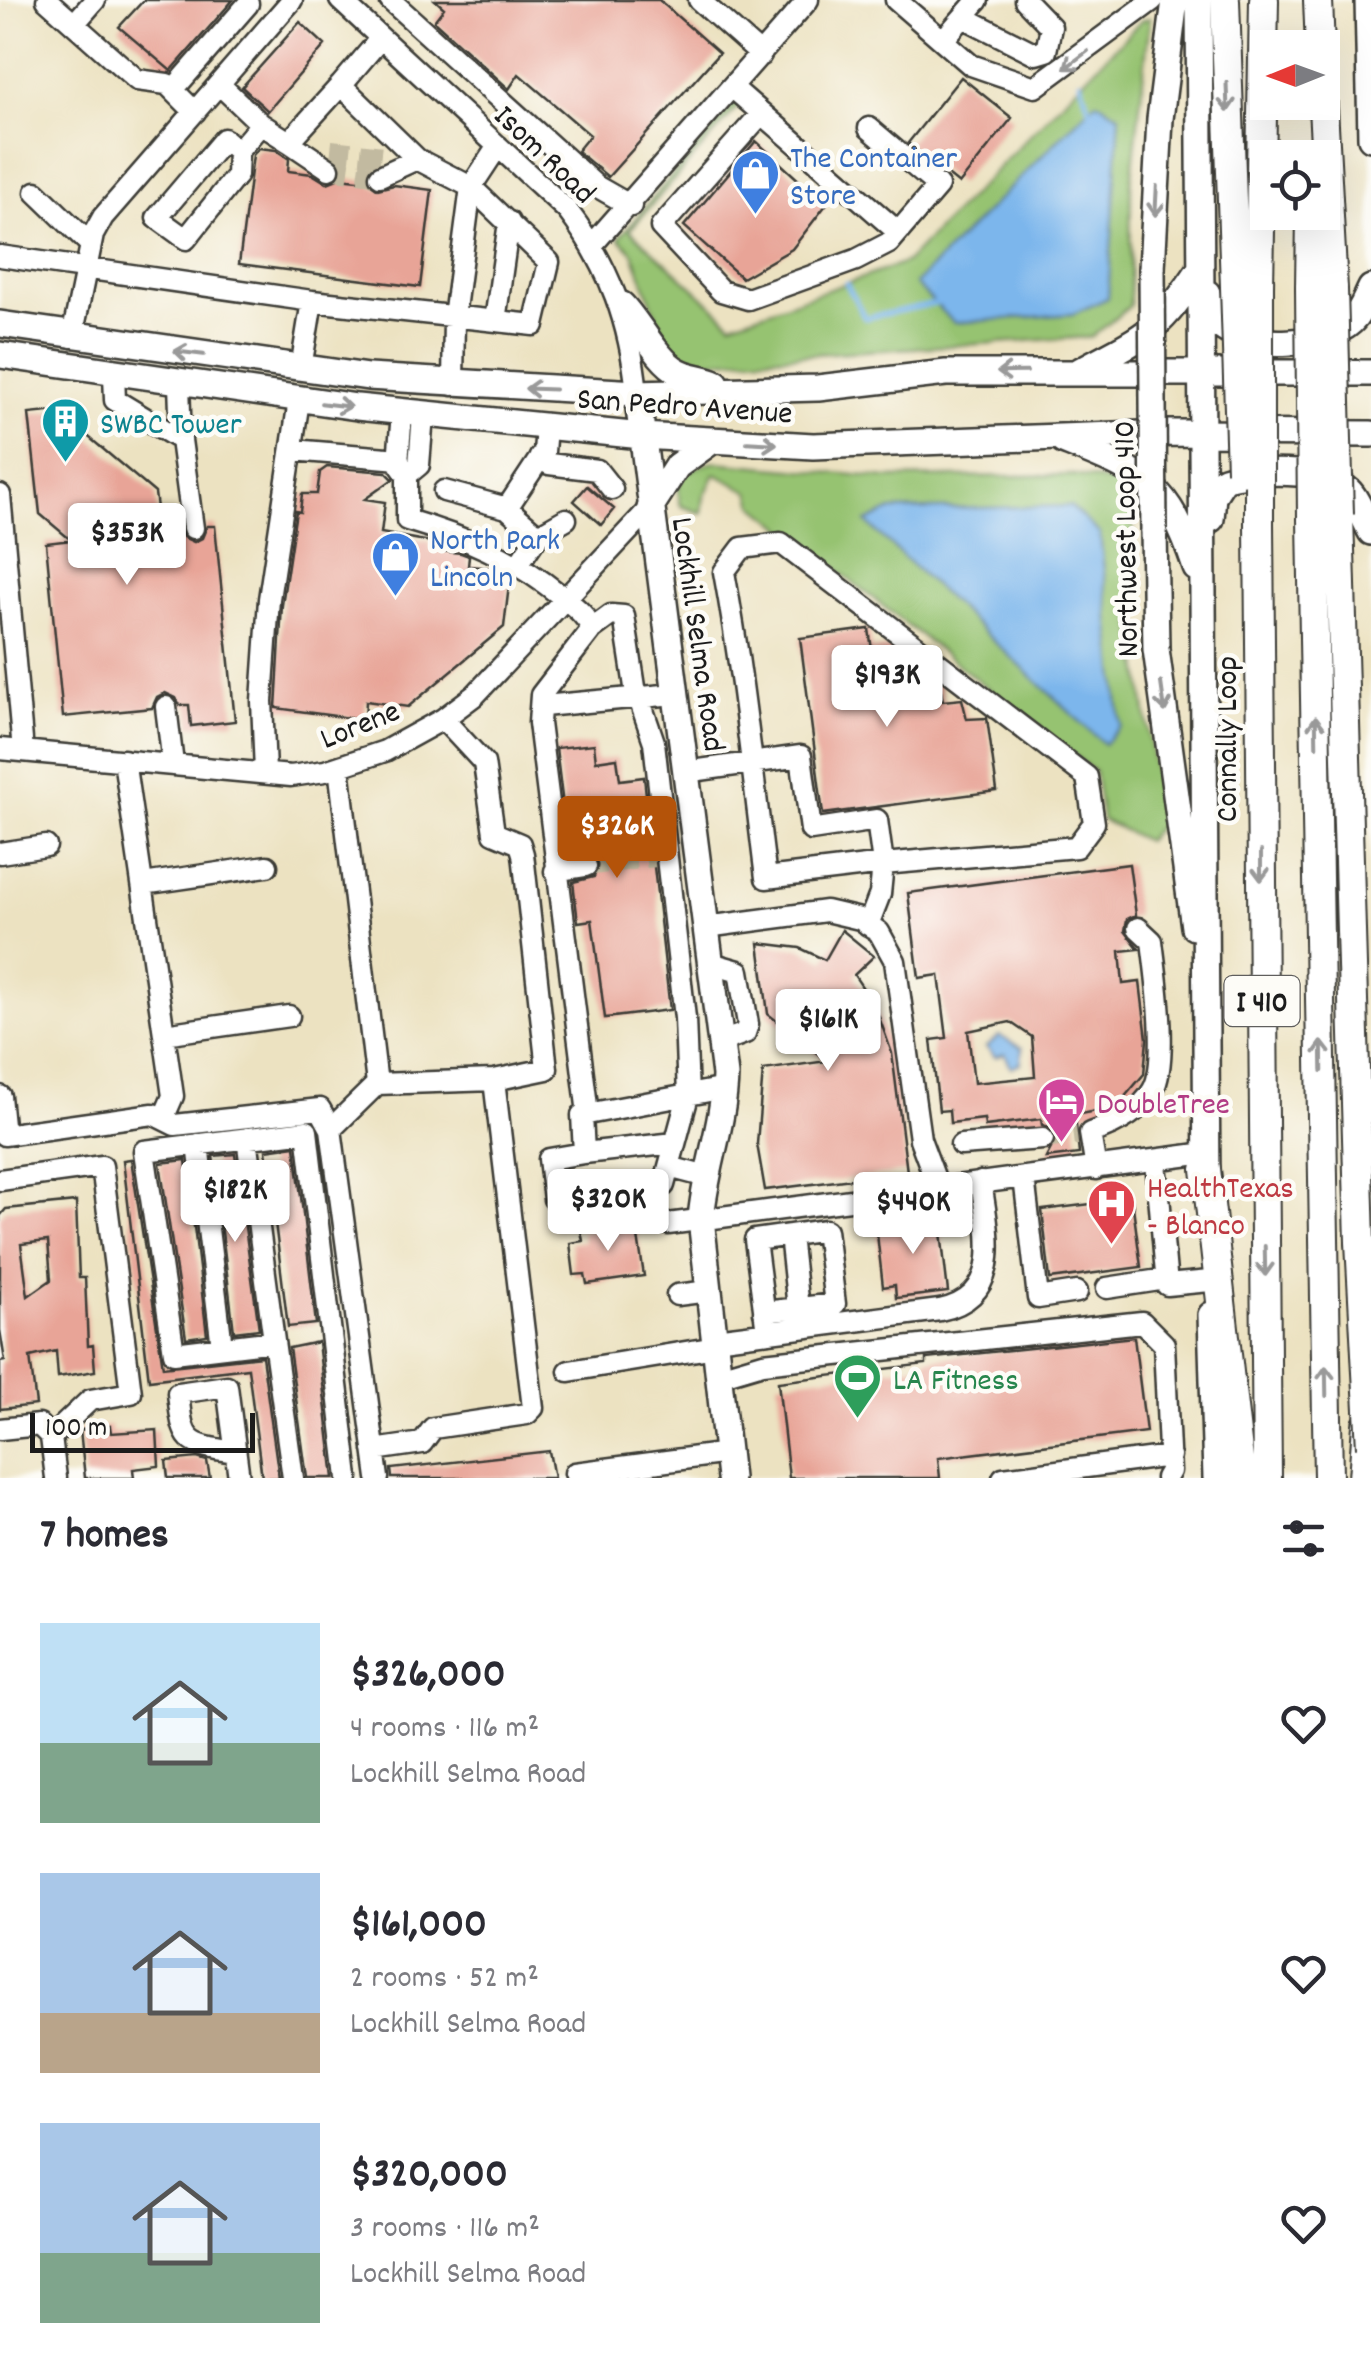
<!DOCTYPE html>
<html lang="en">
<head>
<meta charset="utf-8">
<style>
	body { margin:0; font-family:Dekko,sans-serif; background:#f7f7f7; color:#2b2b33; height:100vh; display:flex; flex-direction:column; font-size:38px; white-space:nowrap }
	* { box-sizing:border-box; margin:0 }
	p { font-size:32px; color:#7c7c81 }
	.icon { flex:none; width:55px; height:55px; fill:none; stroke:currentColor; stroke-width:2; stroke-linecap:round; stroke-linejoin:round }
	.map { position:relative; height:1478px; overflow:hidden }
	.sheet { display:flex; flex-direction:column; background:#fff; flex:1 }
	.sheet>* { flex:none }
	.needle { width:65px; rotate:269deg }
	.buttons { position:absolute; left:1250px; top:30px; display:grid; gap:20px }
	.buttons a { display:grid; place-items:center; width:90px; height:90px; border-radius:0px; background:#fff; box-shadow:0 10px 40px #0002; font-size:50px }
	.scale { position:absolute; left:30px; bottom:25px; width:225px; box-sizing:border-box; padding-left:10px; border:5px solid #1c1c1c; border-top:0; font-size:28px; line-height:35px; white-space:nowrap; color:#1c1c1c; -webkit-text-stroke:8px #fdfcf7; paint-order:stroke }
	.price { position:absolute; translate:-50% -85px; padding:0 22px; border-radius:10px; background:#fff; color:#222; font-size:32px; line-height:65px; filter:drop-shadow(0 2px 5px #0008) }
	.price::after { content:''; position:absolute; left:50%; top:60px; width:30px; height:22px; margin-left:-15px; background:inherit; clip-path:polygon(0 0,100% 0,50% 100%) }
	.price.on { background:#b45309; color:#fff }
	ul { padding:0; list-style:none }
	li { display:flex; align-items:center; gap:30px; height:250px; padding:0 40px }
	li span { display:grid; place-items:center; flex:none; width:280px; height:200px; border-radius:0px; color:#555 }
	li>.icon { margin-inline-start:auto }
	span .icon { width:120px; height:120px; fill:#fffc; stroke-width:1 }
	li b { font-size:42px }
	h2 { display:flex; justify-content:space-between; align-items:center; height:120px; padding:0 40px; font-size:42px }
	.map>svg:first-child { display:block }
	.green { fill:#96c371; stroke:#597046; stroke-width:2.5 }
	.water { fill:#7bb6ec; stroke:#4c6984; stroke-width:2.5 }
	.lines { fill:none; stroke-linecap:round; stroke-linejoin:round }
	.stream { stroke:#7bb6ec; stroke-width:5 }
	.building { fill:#e8a497; fill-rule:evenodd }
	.minor-tunnel { stroke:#c2baa0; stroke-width:20; stroke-dasharray:20 10; stroke-linecap:butt }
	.minor-casing { stroke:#3b3a35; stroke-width:25 }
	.major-casing { stroke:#3b3a35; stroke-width:30 }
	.highway-casing { stroke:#3b3a35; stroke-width:32 }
	.minor { stroke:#fff; stroke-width:20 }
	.major { stroke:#fff; stroke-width:25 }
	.highway { stroke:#fff; stroke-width:28 }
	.major-bridge-casing { stroke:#3b3a35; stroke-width:30; stroke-linecap:butt }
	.highway-bridge-casing { stroke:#3b3a35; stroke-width:32; stroke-linecap:butt }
	.major-bridge { stroke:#fff; stroke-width:25 }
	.highway-bridge { stroke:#fff; stroke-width:28 }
	.oneway { stroke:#999 }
	.labels { text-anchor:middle; stroke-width:9; stroke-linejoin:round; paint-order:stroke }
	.shield { fill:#fdfcf7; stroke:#605f5e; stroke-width:2.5 }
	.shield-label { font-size:30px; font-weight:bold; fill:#1c1c1c }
	.street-label { font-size:32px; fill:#1c1c1c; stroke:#fdfcf7 }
	.shop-label { font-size:32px; fill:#366cbe; stroke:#fdfcf7; text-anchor:start }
	.culture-label { font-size:32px; fill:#0d838f; stroke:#fdfcf7; text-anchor:start }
	.hotel-label { font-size:32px; fill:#b23c85; stroke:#fdfcf7; text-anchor:start }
	.health-label { font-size:32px; fill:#be3a42; stroke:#fdfcf7; text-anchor:start }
	.leisure-label { font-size:32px; fill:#27864d; stroke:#fdfcf7; text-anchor:start }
</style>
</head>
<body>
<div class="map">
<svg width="1371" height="1478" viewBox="0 0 1371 1478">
	<rect width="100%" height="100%" fill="#fdfcf7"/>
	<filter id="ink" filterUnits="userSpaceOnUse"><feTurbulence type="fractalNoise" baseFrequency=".01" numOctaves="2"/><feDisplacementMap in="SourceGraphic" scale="20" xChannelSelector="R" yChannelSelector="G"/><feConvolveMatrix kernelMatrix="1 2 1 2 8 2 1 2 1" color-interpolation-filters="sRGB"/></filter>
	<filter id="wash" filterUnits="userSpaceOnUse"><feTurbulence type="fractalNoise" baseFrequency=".0048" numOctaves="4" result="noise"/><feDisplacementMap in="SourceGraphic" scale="40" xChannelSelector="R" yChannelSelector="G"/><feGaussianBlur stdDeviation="2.25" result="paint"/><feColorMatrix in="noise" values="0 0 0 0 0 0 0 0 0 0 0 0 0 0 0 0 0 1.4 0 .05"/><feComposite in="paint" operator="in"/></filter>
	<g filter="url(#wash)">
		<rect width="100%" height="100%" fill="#ece2c1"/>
		<!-- green -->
		<path class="green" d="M1150,18L1131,185L1130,306L1092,337L686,362L674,348L669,350L633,253L619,238L736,100L741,103L630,230L732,323L905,263L1142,20Z
			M715,462L888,478L1075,475L1133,486L1134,629L1162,822L1146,841L1102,820L1095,772L754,505L750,492L715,474L704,497L702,513L681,506C672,477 689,467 715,462Z"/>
		<!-- water -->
		<path class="water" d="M1096,101L1120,115L1108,298L1073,314L954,323L915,284Z
			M1070,506L1100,534L1121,726L1104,744L866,522L892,510Z
			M999,1036L1022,1048L1021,1063L1011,1067L1005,1054L995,1057L986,1047Z"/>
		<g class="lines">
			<!-- stream -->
			<path class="stream" d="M1080,80L1089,108
				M846,283L865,318L938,303"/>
		</g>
		<g id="blocks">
			<!-- building -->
			<path class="building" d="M144,0H233L171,71L119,27Z
				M435,0H659L719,53L608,177L577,151L590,135L519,74L509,89L434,21L444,8Z
				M300,22L325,45L268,111L242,87Z
				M961,77L1012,118L959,184L908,143Z
				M756,141L826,205L792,249L742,278L684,226Z
				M259,148L276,150L289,159L288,171L312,174L327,183L340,178L367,181L378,189L394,185L432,190L420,287L239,264L253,155Z
				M58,411L155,493L160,531L179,529L183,537L194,542L202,538L207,526H215L235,721L191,726L189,705H180L176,698L165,693L157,697L152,708L63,717L46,543L71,540L40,514L29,414Z
				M327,467L386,472L393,479L365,499L385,502L381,533L431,542L430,550L461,553L469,556L468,566L494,568L510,577L504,627L408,707L366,701L365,720L276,708L282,605L296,511L300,512L302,494H317L320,472Z
				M587,486L614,509L601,525L574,501Z
				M869,629L872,650L892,647L895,667L916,664L919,684L939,681L943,701L962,699L967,719L987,718L997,791L823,814L800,638Z
				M594,744L596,761L617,758L620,780L644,777L670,1010L605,1018L592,920L578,922L573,882L594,877L599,863L584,852L581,828L566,830L556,748Z
				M1129,864L1136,915L1127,919L1125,931L1139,949L1120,951L1123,984L1140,982L1147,1039L1144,1074L1116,1107L1075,1115L1079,1154L1046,1158L1057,1137L1050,1127L1042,1125L1041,1119L985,1126L984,1119L950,1123L949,1110L939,1111L931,1040L947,1038L939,975L919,978L908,893ZM1010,1022L1032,1037L1035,1077L974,1083L968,1031Z
				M842,930L874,956L854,975L875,1006L892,1053L907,1172L765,1190L757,1144L763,1070L827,1061L768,1014L759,943L800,948L825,960Z
				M295,1146L316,1324L288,1327L266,1150Z
				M235,1154L259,1329L234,1332L213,1156Z
				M131,1159L163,1367L262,1356L279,1478H262L248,1368L149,1380L123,1160Z
				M186,1160L207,1335L186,1338L160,1163Z
				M1132,1199L1141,1267L1050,1279L1042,1210Z
				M76,1202L79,1278H85L88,1346L93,1345L95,1371L58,1377L56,1351L30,1357L36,1405L0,1409V1362L5,1361L0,1330V1216L6,1209ZM48,1241L51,1280L28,1296L21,1244Z
				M939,1215L948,1292L896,1298L895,1285L883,1287L877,1234L887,1233L886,1221Z
				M636,1223L644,1276L587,1284L585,1274L574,1275L570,1243L583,1241L581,1231Z
				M1134,1337L1146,1432L938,1458L940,1478H789L778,1382L926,1364V1359Z
				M318,1342L334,1478H307L289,1348Z
				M110,1426L111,1433L157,1430L159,1466L133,1469L134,1478H85L80,1430Z
				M549,1451L554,1478H392L391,1469Z
				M197,1458L207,1461L210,1478H168L166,1461Z"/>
		</g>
	</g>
	<g filter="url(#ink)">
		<use href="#blocks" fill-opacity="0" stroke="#3b3a35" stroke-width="2.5"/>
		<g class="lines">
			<!-- minor-tunnel -->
			<path class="minor-tunnel" d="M331,150L383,156
				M329,169L380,176
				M586,866L655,857
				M1043,1139L1077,1135"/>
			<defs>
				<path id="minor" d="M47,0L137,80L167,84L195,112
					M340,0L567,210C610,266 630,323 637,393
					M390,0L596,186L631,206
					M699,0L761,55
					M896,0L971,65L1035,87L1153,0
					M963,17L1036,54L1046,51L1051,27L1025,0
					M74,24L95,0
					M380,39L341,85L417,159L471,187L454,317L453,385
					M943,40L978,0
					M219,84L261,124L289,142L341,85
					M733,88L898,232
					M173,90L248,4
					M762,113L661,227L721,291L748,299L856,260L889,243L938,186L869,128
					M289,142L329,169
					M238,151L237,175L186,239L157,218L224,139L238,151L261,124
					M380,176L417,159
					M36,192L91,245
					M593,244L808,0
					M0,256L312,301
					M495,321L509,222
					M72,337L93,235L103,217L292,0
					M301,368L312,301L534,325L549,262L471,187L498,146
					M114,375L115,400L181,440L193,528
					M179,384L181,440
					M402,412L398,462L407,475V520C465,537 513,557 560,595C572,605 586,614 592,629L541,695L539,723L588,1114
					M293,450L399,459
					M540,457L549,464L597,470L612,489
					M407,475L419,465L423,415
					M444,491L507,508L538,535L519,563
					M0,495L23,751
					M507,508L544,452L546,427
					M538,535L566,519
					M592,629L611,615L624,616L635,687L654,742L685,1018L688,1096L664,1185L554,1199L549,1159L584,1153L582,1115L725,1088
					M543,706L675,694
					M166,707L173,764
					M0,749L291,776L325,771L385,751L443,719L475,695L650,508
					M124,760L173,1096L163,1119
					M265,772L262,701L269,599L299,400
					M685,772L801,756L811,830L877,820L883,864L1076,847L1094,823L1087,777L781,543L742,548L724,572C743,673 753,776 766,878L883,864L880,894L868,925
					M0,853L46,846
					M555,871L586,866
					M143,884L267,866
					M706,927L826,911L860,919L879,932L895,961L920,1139L938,1187
					M711,963L739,971L748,1024L745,1033L721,1042
					M164,1034L289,1016
					M377,1084L494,1080
					M0,1096L4,1135L153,1114L175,1125L320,1109L331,1129L378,1478
					M331,1129L377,1084L339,767
					M247,1138L274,1341
					M198,1144L222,1347
					M961,1145L1043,1139
					M584,1153L675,1143
					M1156,1162L1167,1285L1210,1281
					M669,1167L707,1177
					M1096,1169L1090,1133C1115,1125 1140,1113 1153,1090C1169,1061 1156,974 1152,941L1138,928
					M1024,1177L1038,1298L1077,1292
					M0,1180L102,1166L131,1393L90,1400L51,1437
					M668,1224L1206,1153
					M790,1235L798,1308
					M1107,1288L1166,1279
					M677,1295L709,1291
					M764,1312L835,1304L826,1230L755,1240L767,1332
					M715,1339L940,1310C1006,1296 988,1232 981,1182
					M569,1371L716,1347
					M719,1376L763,1363L1142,1322L1164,1344L1170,1471L1166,1478
					M0,1429L39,1425L51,1437L56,1478
					M374,1450L422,1443L433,1428L527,1414L533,1408L494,1080L547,1069L523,854L520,844L494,833L484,763L443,719
					M235,1452C185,1445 183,1442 178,1393L227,1386L239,1478
					M575,1473L728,1453
					M293,1478L274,1341L174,1353L144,1151L307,1131L348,1478
					M1003,1478L1170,1456"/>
				<path id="major" d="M1199,0L1207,1190
					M1368,0L1371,138
					M1152,269L1160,119L1175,0
					M1207,293C1211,304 1213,321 1223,328C1252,350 1325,346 1351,322C1361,313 1365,300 1371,288
					M622,305C640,324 658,361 678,371C690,378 703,377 716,383
					M0,324L368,377L637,393L818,388L946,373H1371
					M0,355L357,407L642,436L813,446L1169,433L1371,434
					M1081,370C1147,335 1158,332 1200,269
					M637,393L725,1075C724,1124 705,1170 701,1219L730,1478
					M1063,441C1144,474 1167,481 1196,568
					M650,508L677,466L713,440
					M1211,519L1213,496L1224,479C1252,470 1325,467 1348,490C1358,499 1364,520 1371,532
					M1154,530L1156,649L1194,927
					M1211,1315L1216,1478"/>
				<path id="highway" d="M1225,0L1235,287
					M1318,0L1320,48
					M1322,89L1333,289
					M1259,287L1264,0
					M1310,288L1311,212
					M1339,515L1360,1242
					M1312,518L1328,1478
					M1259,523L1267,1478
					M1206,1169L1241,1478
					M1363,1478L1367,1425"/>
			</defs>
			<!-- minor casing -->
			<use href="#minor" class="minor-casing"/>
			<!-- major casing -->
			<use href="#major" class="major-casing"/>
			<!-- highway casing -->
			<use href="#highway" class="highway-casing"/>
			<!-- minor -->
			<use href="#minor" class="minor"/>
			<!-- major -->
			<use href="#major" class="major"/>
			<!-- highway -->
			<use href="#highway" class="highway"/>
			<defs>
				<path id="major-bridge" d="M1152,269L1154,530"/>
				<path id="highway-bridge" d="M1235,287L1241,471
					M1310,288L1312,518
					M1333,289L1339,515
					M1259,523V287
					M1360,1242L1371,1447"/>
			</defs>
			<!-- major-bridge casing -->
			<use href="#major-bridge" class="major-bridge-casing"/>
			<!-- highway-bridge casing -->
			<use href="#highway-bridge" class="highway-bridge-casing"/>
			<!-- major-bridge -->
			<use href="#major-bridge" class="major-bridge"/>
			<!-- highway-bridge -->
			<use href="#highway-bridge" class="highway-bridge"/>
		</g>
		<!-- one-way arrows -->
		<defs><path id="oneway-shaft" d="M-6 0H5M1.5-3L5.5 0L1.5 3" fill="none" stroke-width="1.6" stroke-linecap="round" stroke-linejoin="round" transform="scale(2.5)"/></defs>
		<g class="oneway">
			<use href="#oneway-shaft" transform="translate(1076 60) rotate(143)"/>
			<use href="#oneway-shaft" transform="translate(1227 97) rotate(88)"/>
			<use href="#oneway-shaft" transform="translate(1156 201) rotate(93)"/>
			<use href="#oneway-shaft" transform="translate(189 353) rotate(-173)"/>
			<use href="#oneway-shaft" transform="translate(1012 372) rotate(179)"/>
			<use href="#oneway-shaft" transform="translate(540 389) rotate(-178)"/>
			<use href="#oneway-shaft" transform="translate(336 405) rotate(7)"/>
			<use href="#oneway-shaft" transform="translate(762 443) rotate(3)"/>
			<use href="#oneway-shaft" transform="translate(1163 697) rotate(82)"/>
			<use href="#oneway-shaft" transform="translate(1316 731) rotate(-91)"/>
			<use href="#oneway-shaft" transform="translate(1261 866) rotate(90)"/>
			<use href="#oneway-shaft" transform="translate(1322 1056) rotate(-91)"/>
			<use href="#oneway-shaft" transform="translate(1265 1261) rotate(89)"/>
			<use href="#oneway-shaft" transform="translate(1326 1381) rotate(-91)"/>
		</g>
	</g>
	<!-- icons -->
	<defs>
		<symbol id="shop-pin" viewBox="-11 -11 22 30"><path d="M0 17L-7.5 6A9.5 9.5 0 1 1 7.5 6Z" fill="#3f7fe0" stroke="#fdfcf7"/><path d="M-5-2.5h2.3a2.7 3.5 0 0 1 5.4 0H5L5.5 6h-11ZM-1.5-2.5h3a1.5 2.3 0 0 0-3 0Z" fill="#fff"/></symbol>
		<symbol id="building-pin" viewBox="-11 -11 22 30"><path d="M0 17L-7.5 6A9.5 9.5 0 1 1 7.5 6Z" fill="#0f9aa8" stroke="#fdfcf7"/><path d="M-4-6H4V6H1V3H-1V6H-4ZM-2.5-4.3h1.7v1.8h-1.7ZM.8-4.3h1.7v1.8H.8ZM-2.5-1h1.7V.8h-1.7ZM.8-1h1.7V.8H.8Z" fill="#fff"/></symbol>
		<symbol id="hotel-pin" viewBox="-11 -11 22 30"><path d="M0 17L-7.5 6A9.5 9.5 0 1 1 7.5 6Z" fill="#d1479c" stroke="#fdfcf7"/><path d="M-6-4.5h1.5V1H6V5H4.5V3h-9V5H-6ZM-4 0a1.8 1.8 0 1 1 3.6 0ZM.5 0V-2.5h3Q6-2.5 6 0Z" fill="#fff"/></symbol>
		<symbol id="hospital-pin" viewBox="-11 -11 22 30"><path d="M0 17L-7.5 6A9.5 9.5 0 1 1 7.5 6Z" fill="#e0444e" stroke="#fdfcf7"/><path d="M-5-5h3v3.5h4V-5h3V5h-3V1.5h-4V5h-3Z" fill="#fff"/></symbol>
		<symbol id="stadium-pin" viewBox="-11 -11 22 30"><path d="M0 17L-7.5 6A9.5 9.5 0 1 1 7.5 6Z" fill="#2e9e5b" stroke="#fdfcf7"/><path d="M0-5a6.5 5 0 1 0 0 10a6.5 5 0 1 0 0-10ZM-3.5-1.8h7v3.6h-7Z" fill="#fff"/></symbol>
	</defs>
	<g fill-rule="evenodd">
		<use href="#shop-pin" x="728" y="146" width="55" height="75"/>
		<use href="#building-pin" x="38" y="394" width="55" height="75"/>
		<use href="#shop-pin" x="368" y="528" width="55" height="75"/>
		<use href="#hotel-pin" x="1034" y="1074" width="55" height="75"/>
		<use href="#hospital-pin" x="1084" y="1176" width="55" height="75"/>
		<use href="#stadium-pin" x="830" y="1350" width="55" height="75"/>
	</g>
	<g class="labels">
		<!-- shield labels -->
		<rect class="shield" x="1224.5" y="976" width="75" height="50" rx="8"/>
		<g class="shield-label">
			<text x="1262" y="1011">I 410</text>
		</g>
		<!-- street labels -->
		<g class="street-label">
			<text transform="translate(546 153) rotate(44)" y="11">Isom Road</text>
			<text transform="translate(685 404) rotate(4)" y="11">San Pedro Avenue</text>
			<text transform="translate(1124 539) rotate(-91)" y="11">Northwest Loop 410</text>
			<text transform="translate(700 634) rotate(82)" y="11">Lockhill Selma Road</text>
			<text transform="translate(359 723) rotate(-22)" y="11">Lorene</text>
			<text transform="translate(1225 739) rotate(-90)" y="11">Connally Loop</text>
		</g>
		<!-- shop labels -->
		<g class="shop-label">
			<text x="790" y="167">The Container<tspan x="790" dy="37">Store</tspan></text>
			<text x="430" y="549">North Park<tspan x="430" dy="37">Lincoln</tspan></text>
		</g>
		<!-- culture labels -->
		<g class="culture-label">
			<text x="100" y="433">SWBC Tower</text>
		</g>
		<!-- hotel labels -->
		<g class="hotel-label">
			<text x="1097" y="1113">DoubleTree</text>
		</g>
		<!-- health labels -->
		<g class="health-label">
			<text x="1147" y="1197">HealthTexas<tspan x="1147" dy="37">- Blanco</tspan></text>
		</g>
		<!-- leisure labels -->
		<g class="leisure-label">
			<text x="893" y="1389">LA Fitness</text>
		</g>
	</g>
</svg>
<div class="buttons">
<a><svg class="needle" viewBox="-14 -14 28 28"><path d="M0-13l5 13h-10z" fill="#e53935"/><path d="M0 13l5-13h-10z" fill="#7c7c81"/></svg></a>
<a><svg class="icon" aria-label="locate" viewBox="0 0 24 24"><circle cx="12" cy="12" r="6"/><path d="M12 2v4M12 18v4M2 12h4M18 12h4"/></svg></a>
</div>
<div class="scale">100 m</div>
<b class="price" style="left:127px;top:588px">$353K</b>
<b class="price" style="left:887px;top:730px">$193K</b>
<b class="price on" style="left:617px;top:881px">$326K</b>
<b class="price" style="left:828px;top:1074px">$161K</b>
<b class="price" style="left:235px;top:1245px">$182K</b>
<b class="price" style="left:608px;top:1254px">$320K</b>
<b class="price" style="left:913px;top:1257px">$440K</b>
</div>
<section class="sheet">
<h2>7 homes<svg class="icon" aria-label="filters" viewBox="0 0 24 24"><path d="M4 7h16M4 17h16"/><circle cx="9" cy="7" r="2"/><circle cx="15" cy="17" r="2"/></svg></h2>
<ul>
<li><span style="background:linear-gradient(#bfe0f5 60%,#7fa58c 0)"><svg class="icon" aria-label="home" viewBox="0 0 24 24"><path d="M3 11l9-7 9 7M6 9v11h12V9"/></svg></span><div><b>$326,000</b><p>4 rooms · 116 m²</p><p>Lockhill Selma Road</p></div><svg class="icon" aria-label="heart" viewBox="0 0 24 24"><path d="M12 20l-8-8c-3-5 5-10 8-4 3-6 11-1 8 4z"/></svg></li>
<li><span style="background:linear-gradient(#a9c7e8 70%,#b9a48a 0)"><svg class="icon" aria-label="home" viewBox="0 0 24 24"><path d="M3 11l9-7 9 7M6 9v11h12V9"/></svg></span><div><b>$161,000</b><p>2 rooms · 52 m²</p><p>Lockhill Selma Road</p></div><svg class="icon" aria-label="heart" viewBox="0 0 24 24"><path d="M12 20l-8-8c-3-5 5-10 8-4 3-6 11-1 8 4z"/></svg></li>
<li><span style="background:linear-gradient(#a9c7e8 65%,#7fa58c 0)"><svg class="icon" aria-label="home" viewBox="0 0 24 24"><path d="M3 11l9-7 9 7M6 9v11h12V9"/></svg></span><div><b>$320,000</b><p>3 rooms · 116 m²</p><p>Lockhill Selma Road</p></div><svg class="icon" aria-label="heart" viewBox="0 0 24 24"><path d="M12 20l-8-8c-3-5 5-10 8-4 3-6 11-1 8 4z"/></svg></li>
</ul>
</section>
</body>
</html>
